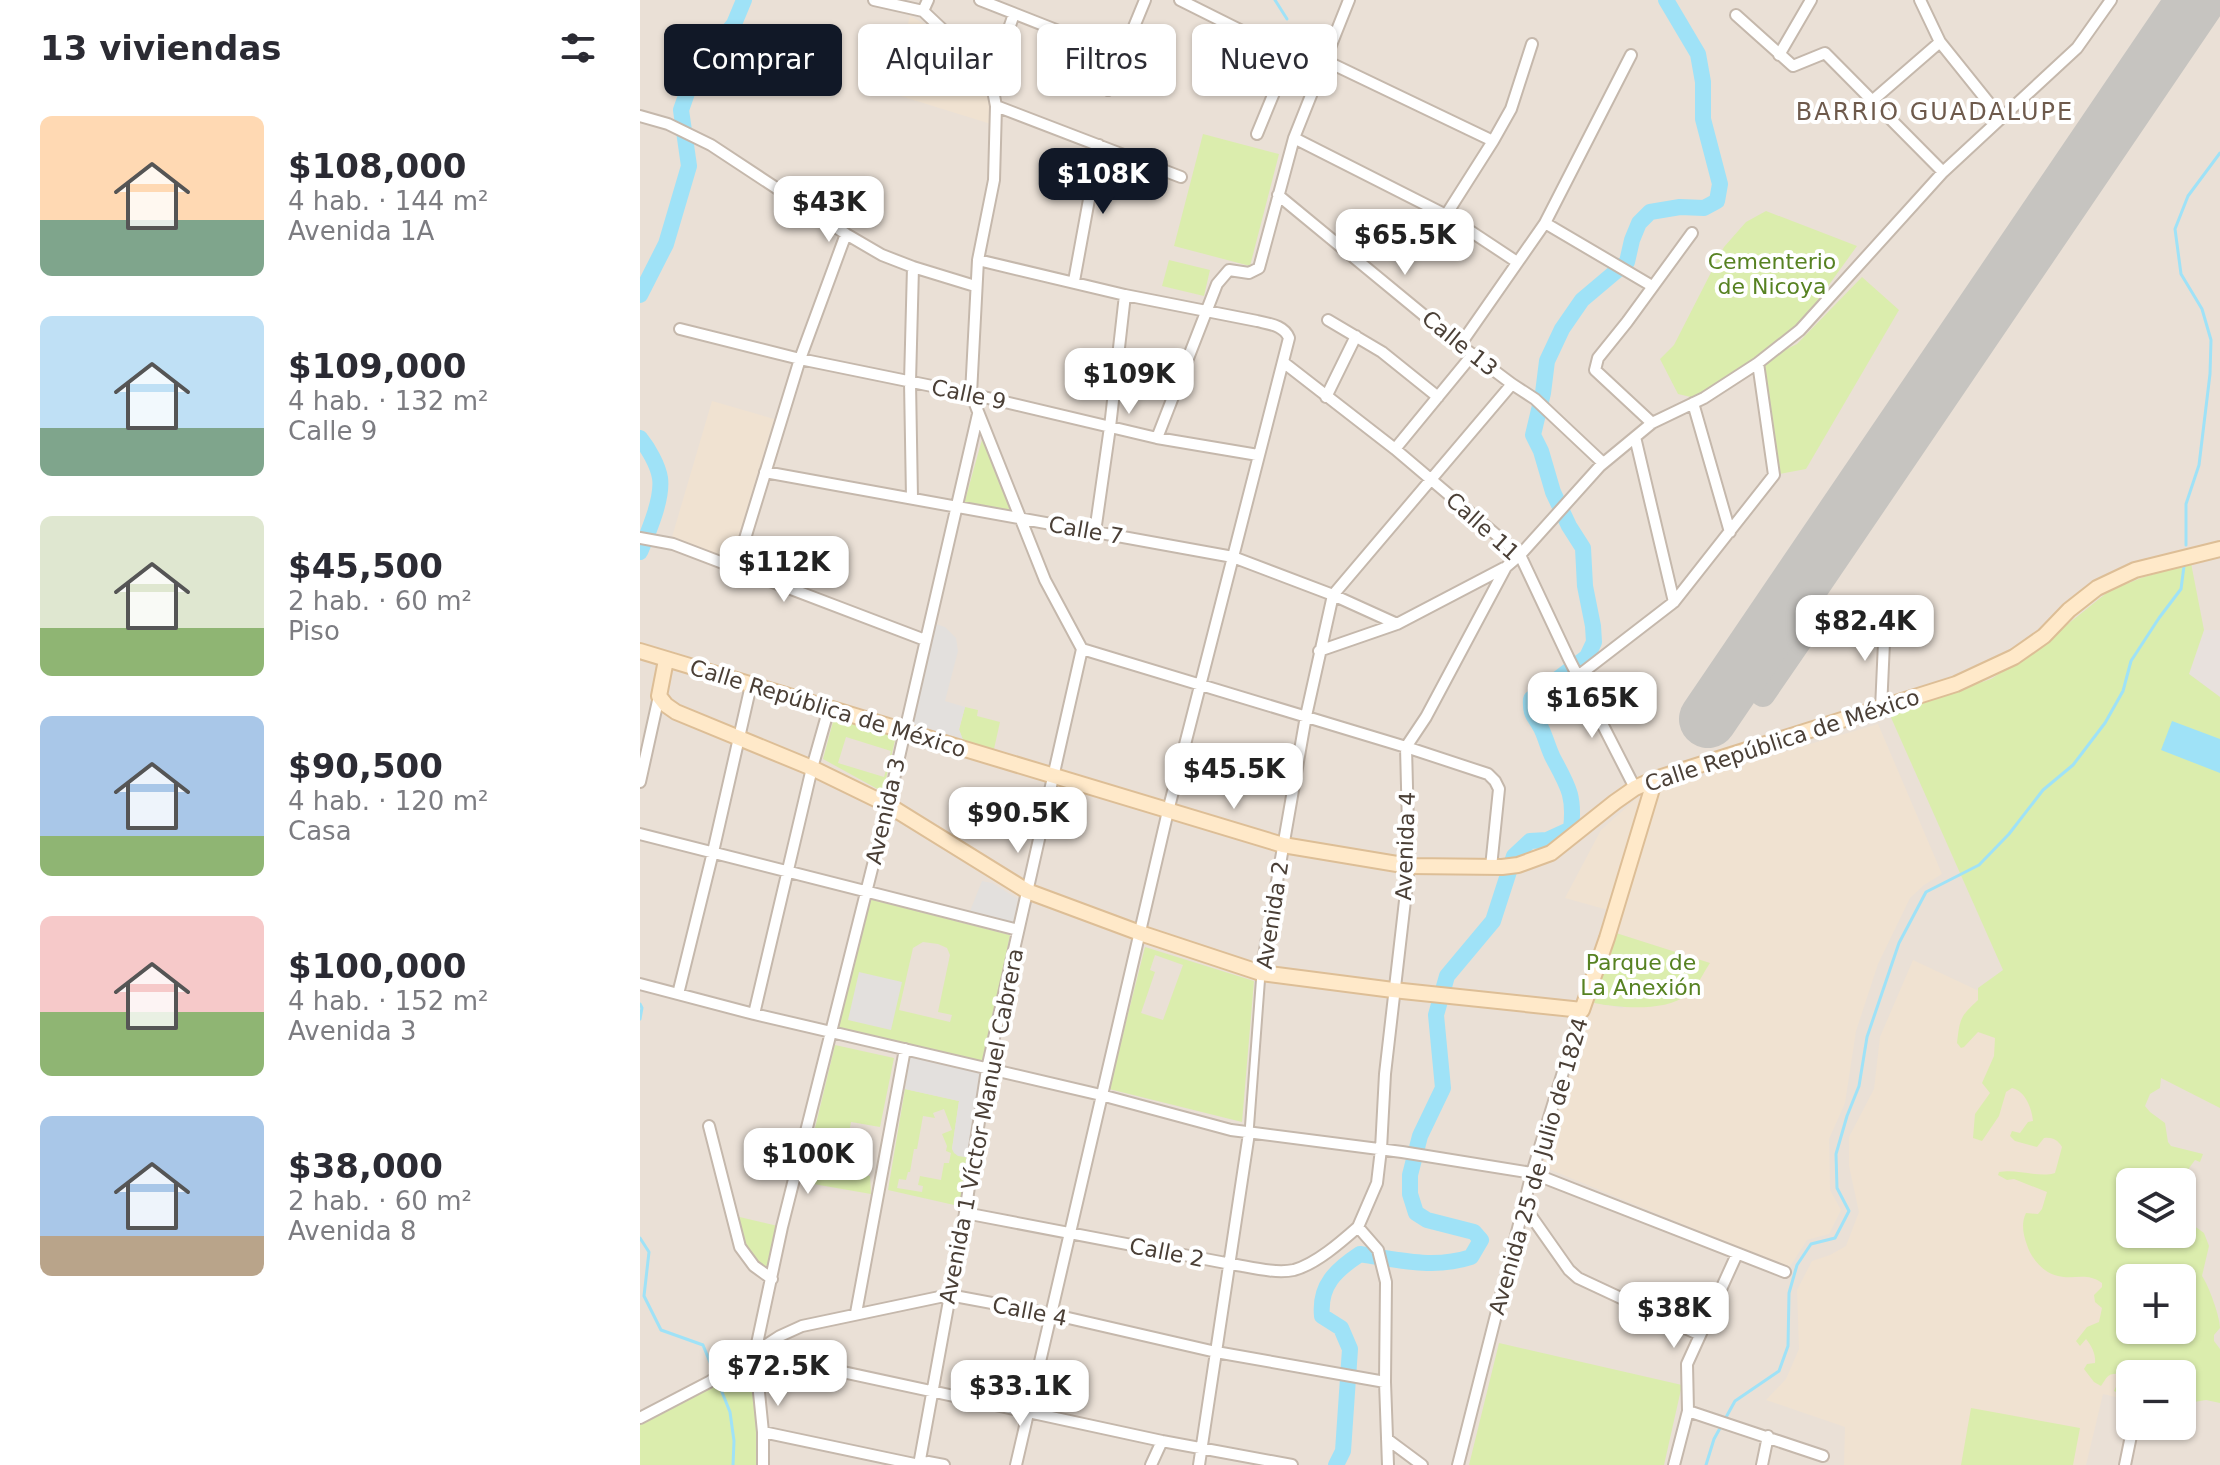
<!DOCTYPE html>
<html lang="es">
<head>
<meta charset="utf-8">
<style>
	body { margin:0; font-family:"DejaVu Sans",sans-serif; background:#f7f7f7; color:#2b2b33; height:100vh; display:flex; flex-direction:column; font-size:30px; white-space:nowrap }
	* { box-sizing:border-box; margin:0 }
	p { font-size:26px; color:#7c7c81 }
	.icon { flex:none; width:44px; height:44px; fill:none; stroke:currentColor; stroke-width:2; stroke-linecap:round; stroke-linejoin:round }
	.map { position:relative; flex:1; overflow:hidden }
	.sheet { display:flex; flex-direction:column; background:#fff; width:640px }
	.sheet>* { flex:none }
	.banner { position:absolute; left:24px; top:24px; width:760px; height:72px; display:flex; gap:16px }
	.buttons { position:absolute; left:1476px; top:1168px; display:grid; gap:16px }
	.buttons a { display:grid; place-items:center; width:80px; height:80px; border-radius:12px; background:#fff; box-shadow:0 2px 6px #0004; font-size:40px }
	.price { position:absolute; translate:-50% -68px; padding:0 18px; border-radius:16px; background:#fff; color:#222; font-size:26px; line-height:52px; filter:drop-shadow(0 2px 4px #0008) }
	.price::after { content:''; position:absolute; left:50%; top:48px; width:24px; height:18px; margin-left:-12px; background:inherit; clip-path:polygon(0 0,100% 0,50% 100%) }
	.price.selected { background:#111827; color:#fff }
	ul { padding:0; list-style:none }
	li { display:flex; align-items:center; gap:24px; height:200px; padding:0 40px }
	li span { display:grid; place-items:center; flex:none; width:224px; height:160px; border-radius:12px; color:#555 }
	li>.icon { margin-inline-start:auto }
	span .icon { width:96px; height:96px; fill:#fffc; stroke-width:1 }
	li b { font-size:34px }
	h2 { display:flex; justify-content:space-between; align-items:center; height:96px; padding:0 40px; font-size:34px }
	.pill { padding:0 28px; border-radius:12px; background:#fff; box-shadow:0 2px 6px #0004; font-size:28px; line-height:72px }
	.pill.selected { background:#111827; color:#fff }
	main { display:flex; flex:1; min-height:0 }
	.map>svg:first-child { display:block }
	.residential { fill:#eae0d6; fill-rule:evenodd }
	.industrial { fill:#e8e1dd }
	.education { fill:#f0e2d1 }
	.green { fill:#dbedad; fill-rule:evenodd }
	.parking { fill:#e3e0dd }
	.water { fill:#9fe2f7 }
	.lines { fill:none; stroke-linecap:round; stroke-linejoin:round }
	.stream { stroke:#9fe2f7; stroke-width:3 }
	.river { stroke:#9fe2f7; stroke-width:16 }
	.taxiway { stroke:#c6c4c0; stroke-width:24 }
	.runway { stroke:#c6c4c0; stroke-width:58 }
	.pedestrian-casing { stroke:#c5b8ac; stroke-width:11 }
	.minor-casing { stroke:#c5b8ac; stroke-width:14 }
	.secondary-casing { stroke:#ddbe96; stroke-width:18 }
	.pedestrian { stroke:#fff; stroke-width:7 }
	.minor { stroke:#fff; stroke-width:10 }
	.secondary { stroke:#ffe9c9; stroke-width:14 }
	.labels { text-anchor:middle; stroke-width:8; stroke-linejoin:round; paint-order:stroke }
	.park-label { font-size:22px; fill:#578222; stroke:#fff }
	.street-label { font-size:22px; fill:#4a3f36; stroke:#fff }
	.neighbourhood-label { font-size:24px; letter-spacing:2px; fill:#6e5a4c; stroke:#fff }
</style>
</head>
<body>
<main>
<section class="sheet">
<h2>13 viviendas<svg class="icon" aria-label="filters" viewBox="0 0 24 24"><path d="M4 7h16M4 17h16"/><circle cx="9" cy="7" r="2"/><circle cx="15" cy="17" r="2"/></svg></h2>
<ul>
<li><span style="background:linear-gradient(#ffd9b3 65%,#7fa58c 0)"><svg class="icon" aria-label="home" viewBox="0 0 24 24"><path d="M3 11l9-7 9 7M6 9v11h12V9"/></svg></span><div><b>$108,000</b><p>4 hab. · 144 m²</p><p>Avenida 1A</p></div></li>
<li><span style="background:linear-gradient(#bfe0f5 70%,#7fa58c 0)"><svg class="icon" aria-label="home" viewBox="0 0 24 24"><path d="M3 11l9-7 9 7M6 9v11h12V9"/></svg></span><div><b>$109,000</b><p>4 hab. · 132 m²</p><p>Calle 9</p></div></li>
<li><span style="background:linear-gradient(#dfe7d0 70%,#8fb573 0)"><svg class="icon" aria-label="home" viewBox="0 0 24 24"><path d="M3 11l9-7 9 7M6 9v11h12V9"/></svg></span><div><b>$45,500</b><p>2 hab. · 60 m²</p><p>Piso</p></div></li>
<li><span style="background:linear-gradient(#a9c7e8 75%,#8fb573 0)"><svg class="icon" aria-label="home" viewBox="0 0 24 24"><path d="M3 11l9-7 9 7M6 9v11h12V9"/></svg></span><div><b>$90,500</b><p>4 hab. · 120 m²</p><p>Casa</p></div></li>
<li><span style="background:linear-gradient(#f6c9c9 60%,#8fb573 0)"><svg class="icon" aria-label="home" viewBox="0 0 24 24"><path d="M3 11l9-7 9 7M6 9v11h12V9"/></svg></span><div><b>$100,000</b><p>4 hab. · 152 m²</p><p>Avenida 3</p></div></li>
<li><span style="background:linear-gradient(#a9c7e8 75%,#b9a48a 0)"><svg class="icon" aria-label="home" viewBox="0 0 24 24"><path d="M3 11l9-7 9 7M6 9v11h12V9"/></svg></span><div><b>$38,000</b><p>2 hab. · 60 m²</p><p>Avenida 8</p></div></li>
</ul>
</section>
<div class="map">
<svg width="1580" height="1465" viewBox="0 0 1580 1465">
	<rect width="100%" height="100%" fill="#f5efe8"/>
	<!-- residential -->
	<path class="residential" d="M0,0H1580V1465H0ZM1490,1182H1542V1234H1490ZM1490,1278H1542V1330H1490ZM1490,1374H1542V1426H1490Z"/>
	<!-- industrial -->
	<path class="industrial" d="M1564,630H1580V697L1549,674Z"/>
	<!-- education -->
	<path class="education" d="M270,16L294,29L339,73L348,95L351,111V124L251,93Z
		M72,401L134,419L92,560L32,537Z
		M1238,724L1302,874L1284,885L1270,898L1238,964L1216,1031L1205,1103L1189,1139L1190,1190L1201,1210L1189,1234L1167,1240L1149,1268L899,1165L954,1003L982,1008L1069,963L976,933L1015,790Z
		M998,797L1001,798L968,910L925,898L961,830Z
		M1273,960L1470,1053L1490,1182V1392L1488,1400L1463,1394L1446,1465H1204L1205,1427L1126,1400L1146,1379L1159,1349L1157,1290L1172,1261L1190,1255L1206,1246L1219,1212L1209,1166V1137L1234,1089L1240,1037Z"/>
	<!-- green -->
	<path class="green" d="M563,134L639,154L610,266L534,246Z
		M1126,211L1217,246L1157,329L1055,398L1038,394L1020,359L1034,345L1084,247L1106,222Z
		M529,260L570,270L564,296L522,286Z
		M1222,277L1259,310L1166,469L1134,475L1118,363L1157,344Z
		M343,436L370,510L324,504Z
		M1551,563L1564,630L1549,674L1580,697V1108L1521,1078L1520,1088L1510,1094L1505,1106L1510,1112L1525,1123L1528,1142L1531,1146L1563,1154L1560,1162L1555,1160L1547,1171V1179L1556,1197L1551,1220L1553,1225L1564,1233L1569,1246L1562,1276C1569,1286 1580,1317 1580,1328L1574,1335V1341L1580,1349V1403L1566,1400L1542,1404V1374H1490V1398L1474,1391L1480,1378L1479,1374C1467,1373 1467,1378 1461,1386L1454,1382L1444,1369L1447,1364L1455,1363C1456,1355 1452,1346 1446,1339L1440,1346L1436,1341L1447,1327L1459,1322L1462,1308L1455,1302L1454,1295L1462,1287V1283C1447,1272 1434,1280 1418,1276C1403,1273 1391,1258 1387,1245C1383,1234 1381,1223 1386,1213L1398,1214L1402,1209L1407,1192L1374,1179L1367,1180L1358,1175L1359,1172C1378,1169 1400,1178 1415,1173L1422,1147C1418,1140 1412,1137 1404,1138L1397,1147L1375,1141L1370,1136L1372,1131L1380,1133L1388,1122L1393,1121C1392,1108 1385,1091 1372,1088L1366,1092L1359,1116L1342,1141L1333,1138L1335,1114L1350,1093L1342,1083L1354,1056L1355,1038L1338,1032L1324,1047L1321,1048L1317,1043C1320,1018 1320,1017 1338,1000V988L1363,970L1249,713L1351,679L1393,652L1469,591L1501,578ZM1490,1182H1542V1234H1490ZM1490,1278H1542V1330H1490Z
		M325,707L338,710L337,716L360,722L354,749L323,740L319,730Z
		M194,718L256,736L243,792L183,759ZM206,737L251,751L244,777L198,763Z
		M230,899L370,935L345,1062L198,1028ZM283,942L298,944L307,948L310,955L298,1012L312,1015L310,1022L259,1010L273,948Z
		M976,933L1070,963C1063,973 1057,988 1047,995C1025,1012 980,1008 954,1003Z
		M505,947L614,981L602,1122L469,1089ZM515,955L543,965L523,1020L501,1013L515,972L510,970Z
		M195,1045L254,1058L240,1127L211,1122L202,1171L230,1176L231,1194L162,1182Z
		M265,1089L319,1101L312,1149L331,1158L323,1207L248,1190ZM304,1109L312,1130L302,1134L307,1146L306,1151L311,1153L309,1163H304L301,1180L280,1176L278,1185L283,1186L282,1192L257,1188L259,1179L266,1180L268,1172H270L274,1149H277L283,1116L295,1118L293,1113Z
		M91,1215L142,1227L132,1279L114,1266Z
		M859,1343L1042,1385L1024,1465H829Z
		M115,1353L123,1465H0V1417Z
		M1331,1408L1440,1428L1433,1465H1321Z"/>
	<!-- parking -->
	<path class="parking" d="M293,623L305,627L316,638L318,651L305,701L325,707L319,729L323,740L269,724Z
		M342,881L352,883L378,899L373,922L330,911Z
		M219,972L262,982L251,1030L208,1020Z
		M270,1055L344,1071L331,1158L318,1156L314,1153L312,1149L319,1101L265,1089Z"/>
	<!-- water -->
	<path class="water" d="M1532,721L1580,739V773L1521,750Z"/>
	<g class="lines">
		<!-- stream -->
		<path class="stream" d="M635,0L647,19
			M1546,545V504L1559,465L1570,374L1571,340L1562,309L1541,274L1535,229L1548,196L1580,153
			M0,1004L2,1008L0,1019
			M0,1238L9,1252L4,1296L21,1330L63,1345L90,1412L94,1441L93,1465
			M1066,1465L1074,1439L1095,1401L1139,1371L1148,1346L1149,1293L1157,1265L1171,1244L1195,1238L1209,1211L1197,1188L1196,1154L1207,1116L1219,1086L1227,1037L1259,943L1286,892L1339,865L1369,834L1403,790L1433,765L1465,723L1483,691L1491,661L1519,618L1541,589L1544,566"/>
		<!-- river -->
		<path class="river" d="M0,295L26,244L49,166L41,110L54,73L94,24L104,0
			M0,438C8,448 18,465 20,478C23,499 8,533 0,552
			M696,1465L703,1451L710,1349L701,1328L682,1316C679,1285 696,1270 720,1254C757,1260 795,1269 831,1257L841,1240L834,1232L787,1220L776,1213L770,1194V1175L780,1136L803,1088L796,1015L807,976L853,921L874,856L890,841L907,840L931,829C935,796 928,786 913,758C908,748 906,738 901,728C894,715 890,715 891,699L947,657L954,642L953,626L945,586L943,548L929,526L913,492L901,451L893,435L903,393L907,361L922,329L942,300L987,262L992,240L999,223L1010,212L1040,207L1064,208L1077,201L1080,184L1063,119V82L1058,54L1026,0"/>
		<!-- taxiway -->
		<path class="taxiway" d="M1097,676L1123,695L1171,625L1144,607"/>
		<!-- runway -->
		<path class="runway" d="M1068,719L1556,0"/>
		<defs>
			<path id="pedestrian" d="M609,1133L621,973"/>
			<path id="minor" d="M234,0L283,11
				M340,0L482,56
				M540,0L606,33L686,61L853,141
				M1280,0L1300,42L1361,118
				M283,11L337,62L351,80
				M283,11L288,0
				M374,14L351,80L356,106L354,180L338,260L331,394L405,580L442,649
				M1096,15L1153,66L1185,53L1303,172
				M1139,55L1171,0
				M468,90L505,0
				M1232,101L1300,42
				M356,106L541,177
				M0,116L28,124L71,145L206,234L242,255L273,267L335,286
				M617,134L652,49
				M654,138L806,215L877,262
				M638,195L820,345L872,384L895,399L963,463
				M806,215L853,141L871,109L892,44
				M905,223L1012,286
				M338,260L485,295L617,321C629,324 644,325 649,338L528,811L376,1465
				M434,281L459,145
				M688,320L742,352L798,397
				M40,329L160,359L331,394L517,438L618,455
				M820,345L905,223L991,55
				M643,362L755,449L880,555L929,659L995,788
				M686,397L716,336
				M1053,403L1090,532
				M1012,423L955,370L958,358L987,322L1052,233
				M995,437L1034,602
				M517,438L577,284L589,270L609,273L619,268L654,138L709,0
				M755,449L833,354
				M125,472L593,557L693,595L757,624
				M272,498L270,382L273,267
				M455,532L470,427L485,295
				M0,538L33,544L285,640
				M96,568L160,359L206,234
				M442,649L766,747L848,774L855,781L859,789L851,867
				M679,651L757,624L864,568
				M938,676L1034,602L1134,475L1118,363
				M1241,709L1245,620
				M0,782L19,696
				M0,834L378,930
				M621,973L666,716L693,595L872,384
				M0,984L114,1014L461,1095L591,1130L762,1152L892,1173L1145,1272
				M38,994L73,852L111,685
				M114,1014L172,768L189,708
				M69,1126L100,1247L114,1266L132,1279
				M884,1206L929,1270L938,1278L1060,1335
				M325,1213L591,1264C610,1267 635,1274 654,1270C676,1264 701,1242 718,1227
				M216,1313L265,1049
				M115,1353L522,1441L652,1465
				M1048,1411L1183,1456
				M0,1418L69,1382L140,1336L162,1326L309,1295L411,1314L576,1352L745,1382
				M123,1432L279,1465L288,1462L304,1465
				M747,1439L782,1465
				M123,1465V1432L115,1353L142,1227L248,805L338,414
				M279,1465L325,1213L347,1069L442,649
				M511,1465L522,1441
				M559,1465L609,1133
				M748,1465L745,1382L746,1282L738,1250L718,1227L737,1183L741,1149L745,1074L769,866L766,747L786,717L866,567L880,555L960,466L1012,423L1064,398L1118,363L1160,330L1303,172L1437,48L1471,0
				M818,1465L892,1173L942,1010
				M1034,1465L1048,1411L1047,1364L1097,1254
				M1122,1465L1128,1436
				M1485,1465L1493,1426"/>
			<path id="secondary" d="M0,651L643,845L769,866L862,867L878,865L911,853L975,802L995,788L1015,779L1316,684L1374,657L1404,636L1429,610L1457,588L1495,570L1580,549
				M26,660L19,696L26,705L36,712L172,768L248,805L387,891L500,933L621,973L753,990L942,1010L967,938L1015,779"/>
		</defs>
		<!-- pedestrian casing -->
		<use href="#pedestrian" class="pedestrian-casing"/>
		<!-- minor casing -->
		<use href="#minor" class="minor-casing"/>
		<!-- secondary casing -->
		<use href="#secondary" class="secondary-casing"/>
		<!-- pedestrian -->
		<use href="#pedestrian" class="pedestrian"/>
		<!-- minor -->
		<use href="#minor" class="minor"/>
		<!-- secondary -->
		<use href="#secondary" class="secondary"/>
	</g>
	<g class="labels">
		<!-- park labels -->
		<g class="park-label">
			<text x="1132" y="269">Cementerio<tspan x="1132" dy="25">de Nicoya</tspan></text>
			<text x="1001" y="970">Parque de<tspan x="1001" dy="25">La Anexión</tspan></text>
		</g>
		<!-- street labels -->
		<g class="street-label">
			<text transform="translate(820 343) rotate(39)" y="8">Calle 13</text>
			<text transform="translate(329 394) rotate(12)" y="8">Calle 9</text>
			<text transform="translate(843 526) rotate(42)" y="8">Calle 11</text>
			<text transform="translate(446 530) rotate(10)" y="8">Calle 7</text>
			<text transform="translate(188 708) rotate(17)" y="8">Calle República de México</text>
			<text transform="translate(1142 740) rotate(-18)" y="8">Calle República de México</text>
			<text transform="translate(245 811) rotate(-77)" y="8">Avenida 3</text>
			<text transform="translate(765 846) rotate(-88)" y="8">Avenida 4</text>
			<text transform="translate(632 915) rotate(-81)" y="8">Avenida 2</text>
			<text transform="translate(341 1126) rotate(-79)" y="8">Avenida 1 Víctor Manuel Cabrera</text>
			<text transform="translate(898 1166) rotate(-74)" y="8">Avenida 25 de Julio de 1824</text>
			<text transform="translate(527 1252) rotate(11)" y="8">Calle 2</text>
			<text transform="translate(390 1311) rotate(11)" y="8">Calle 4</text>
		</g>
		<!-- neighbourhood labels -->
		<g class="neighbourhood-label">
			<text x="1295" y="120">BARRIO GUADALUPE</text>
		</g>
	</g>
</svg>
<div class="buttons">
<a><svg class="icon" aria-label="layers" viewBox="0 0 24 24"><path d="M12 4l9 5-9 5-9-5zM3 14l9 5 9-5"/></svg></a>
<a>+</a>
<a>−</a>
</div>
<b class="price selected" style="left:463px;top:216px">$108K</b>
<b class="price" style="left:189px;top:244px">$43K</b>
<b class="price" style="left:765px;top:277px">$65.5K</b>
<b class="price" style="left:489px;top:416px">$109K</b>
<b class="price" style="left:144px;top:604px">$112K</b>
<b class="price" style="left:1225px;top:663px">$82.4K</b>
<b class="price" style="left:952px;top:740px">$165K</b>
<b class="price" style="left:594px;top:811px">$45.5K</b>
<b class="price" style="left:378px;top:855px">$90.5K</b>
<b class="price" style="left:168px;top:1196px">$100K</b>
<b class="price" style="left:1034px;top:1350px">$38K</b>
<b class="price" style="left:138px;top:1408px">$72.5K</b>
<b class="price" style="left:380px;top:1428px">$33.1K</b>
<div class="banner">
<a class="pill selected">Comprar</a>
<a class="pill">Alquilar</a>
<a class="pill">Filtros</a>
<a class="pill">Nuevo</a>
</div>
</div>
</main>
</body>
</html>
